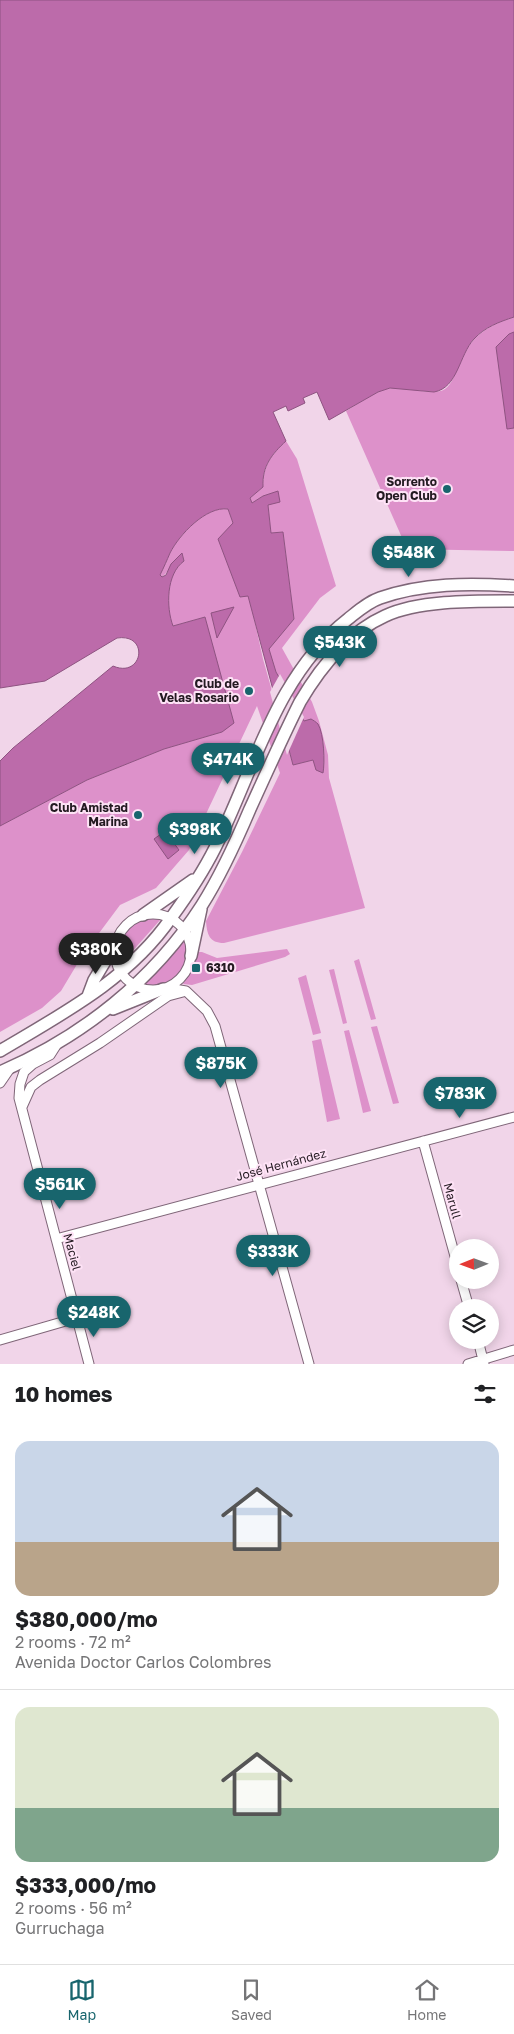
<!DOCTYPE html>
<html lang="en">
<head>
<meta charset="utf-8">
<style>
	body { margin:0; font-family:"Golos Text",sans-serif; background:#f2f2f2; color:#202124; height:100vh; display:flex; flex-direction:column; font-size:19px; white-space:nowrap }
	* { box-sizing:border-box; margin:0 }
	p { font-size:16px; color:#757577 }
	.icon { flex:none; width:28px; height:28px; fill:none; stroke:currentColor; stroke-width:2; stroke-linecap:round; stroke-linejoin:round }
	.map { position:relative; height:1364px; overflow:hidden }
	.sheet { display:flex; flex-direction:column; background:#fff; flex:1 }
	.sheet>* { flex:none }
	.needle { width:32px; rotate:269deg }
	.fabs { position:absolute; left:449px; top:1239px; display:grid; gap:10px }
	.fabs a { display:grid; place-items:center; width:50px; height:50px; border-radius:50%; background:#fff; box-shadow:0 2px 12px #0003; font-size:25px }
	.price { position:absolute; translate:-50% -42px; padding:0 11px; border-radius:18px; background:#18656d; color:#fff; font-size:16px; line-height:32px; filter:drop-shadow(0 1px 2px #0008) }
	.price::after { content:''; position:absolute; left:50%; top:30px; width:15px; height:11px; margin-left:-8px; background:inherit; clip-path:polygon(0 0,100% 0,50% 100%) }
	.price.selected { background:#222; color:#fff }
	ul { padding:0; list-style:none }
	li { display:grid; align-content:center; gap:10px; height:265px; padding:0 15px }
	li+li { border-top:1px solid #e0e0e0 }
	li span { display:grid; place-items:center; height:155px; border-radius:15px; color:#555 }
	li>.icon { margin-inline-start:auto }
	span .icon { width:90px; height:90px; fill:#fffc; stroke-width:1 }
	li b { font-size:21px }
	h2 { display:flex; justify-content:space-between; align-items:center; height:60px; padding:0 15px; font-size:21px }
	.dock { display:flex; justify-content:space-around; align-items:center; height:70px; border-top:1px solid #e0e0e0; background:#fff; font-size:14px; color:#757577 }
	.dock a { display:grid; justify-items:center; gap:2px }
	.dock .selected { color:#18656d }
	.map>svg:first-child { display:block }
	.green { fill:#dd91ca }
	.water { fill:#bc6baa; stroke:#8e5381 }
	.pier { fill:#f1d5e9 }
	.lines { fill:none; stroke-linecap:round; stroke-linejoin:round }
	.street-casing { stroke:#7f6678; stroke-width:11 }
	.secondary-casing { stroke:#7f6678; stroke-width:14 }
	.street { stroke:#fff; stroke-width:9 }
	.secondary { stroke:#fff; stroke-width:11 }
	.poi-dot { fill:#18656d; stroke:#fee2f6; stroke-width:2 }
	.labels { text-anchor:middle; stroke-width:4; stroke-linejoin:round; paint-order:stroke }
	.poi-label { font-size:12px; font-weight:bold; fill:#231a21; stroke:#fee2f6; text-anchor:end }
	.street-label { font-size:12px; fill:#231a21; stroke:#fee2f6 }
</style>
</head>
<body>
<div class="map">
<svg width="514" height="1364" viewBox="0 0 514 1364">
	<rect width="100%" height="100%" fill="#f1d5e9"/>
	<!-- green -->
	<path class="green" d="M514,317V332L509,334L507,429L514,428V551L407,549L346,411C360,403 376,390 391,388C406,386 433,397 445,389C452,384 455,374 458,366C471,337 484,327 514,317Z
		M286,441L297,459L336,586L320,598L282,648L312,702L319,721L328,755L329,778L365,908L224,943C209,943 207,934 206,921L242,852L280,773L257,706L189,850L156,888L120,905L82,956L61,991L42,1008L0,1032V826L87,780L164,749L222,732L205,617L173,626C166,607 166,574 184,561L182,554C173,561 169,572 162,577L160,574C164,567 167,560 170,553C179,535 206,506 228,509L233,523L263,659L293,765L313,760L324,766L323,742L318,724L304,721L276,672L268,649L294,619L283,532L271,533L268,505L263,496L252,503L250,498L263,487C263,466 272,454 286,441Z
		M151,918L161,919L121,964C106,942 132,921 151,918Z
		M185,937C194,968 172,991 140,985Z
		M287,949L290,954L285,957L192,985L183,984L194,966L196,952H202L217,958Z
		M359,959L376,1019L371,1020L354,961Z
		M334,969L347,1023L343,1024L329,970Z
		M306,975L321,1033L313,1035L298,978Z
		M377,1026L399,1103L393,1104L371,1027Z
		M349,1030L371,1111L363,1113L344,1031Z
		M321,1039L340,1119L327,1122L312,1041Z"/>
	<!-- water -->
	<path class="water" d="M0,0H514V317C499,322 485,327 474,339C459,355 458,388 434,392L390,388L378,392L329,420L317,392L303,398L305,403L288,411L286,406L273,412L286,441C272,454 262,466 263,487L250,498L252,503L263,496L278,491L280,502L268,505L271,533L283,532L294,619L269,649L276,672L304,721L311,719C313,720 316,722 318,724C324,734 325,762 323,773L316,770L313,760L293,765L248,596L240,597L218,539L233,523L228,509C206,506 179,535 170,553C167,560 164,567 160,575L162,577L166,575L171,564L182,553L184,561C166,574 166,607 173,626L205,617L234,723L222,732L164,749L87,780L0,826V761L13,748L113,666C143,679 150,633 117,638L45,681L0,688Z
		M514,332V428L507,429L496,347L509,334Z
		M234,607L217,638L211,613Z
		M165,831L179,850L168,859L154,839Z"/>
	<!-- pier -->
	<path class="pier" d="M280,674L304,717L287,755L270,692Z"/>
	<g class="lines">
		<defs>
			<path id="street" d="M115 952a38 38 0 1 1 76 0a38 38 0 1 1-76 0Z
				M168,988L186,991L207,1011L215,1026L309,1364
				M57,1044L50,1055L33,1064L24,1072L20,1084L19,1098L89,1364
				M0,1083L11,1067
				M22,1107L31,1087L40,1080L100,1043L168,996L183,992
				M423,1141L458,1267
				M56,1239L514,1117
				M461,1280L469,1308
				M0,1340L76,1318
				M478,1340L484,1364
				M468,1364L514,1350"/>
			<path id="secondary" d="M143,915L193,880
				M191,956L201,909
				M88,996L94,980L116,943
				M113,1009L163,989
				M0,1051C62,1014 129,979 171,918C187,896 203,872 215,848C254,770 276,675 348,619C358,611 368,602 380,598C423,583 469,583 514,586
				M0,1072C82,1037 154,980 202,905C221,875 236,842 250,809C266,774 282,738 300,702C320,668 347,633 385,616C419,600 476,601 514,601"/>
		</defs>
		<!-- street casing -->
		<use href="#street" class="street-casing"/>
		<!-- secondary casing -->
		<use href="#secondary" class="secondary-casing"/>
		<!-- street -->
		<use href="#street" class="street"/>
		<!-- secondary -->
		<use href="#secondary" class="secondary"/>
	</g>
	<!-- markers -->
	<g class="poi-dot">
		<circle cx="447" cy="489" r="5"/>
		<circle cx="249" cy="691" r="5"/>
		<circle cx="138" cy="815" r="5"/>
		<rect x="191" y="963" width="10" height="10" rx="2.5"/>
	</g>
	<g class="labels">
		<!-- poi labels -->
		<g class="poi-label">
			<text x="437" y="486">Sorrento<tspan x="437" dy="14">Open Club</tspan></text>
			<text x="239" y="688">Club de<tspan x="239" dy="14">Velas Rosario</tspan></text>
			<text x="128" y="812">Club Amistad<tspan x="128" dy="14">Marina</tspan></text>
			<text x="206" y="972" text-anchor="start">6310</text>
		</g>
		<!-- street labels -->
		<g class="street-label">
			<text transform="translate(281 1165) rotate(-15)" y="4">José Hernández</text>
			<text transform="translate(452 1201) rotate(75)" y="4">Marull</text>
			<text transform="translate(72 1252) rotate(75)" y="4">Maciel</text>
		</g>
	</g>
</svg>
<div class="fabs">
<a><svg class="needle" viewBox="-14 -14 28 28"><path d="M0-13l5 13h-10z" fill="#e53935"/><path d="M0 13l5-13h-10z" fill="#757577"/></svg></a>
<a><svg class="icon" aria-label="layers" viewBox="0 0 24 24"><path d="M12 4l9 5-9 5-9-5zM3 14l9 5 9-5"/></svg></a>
</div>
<b class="price" style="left:409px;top:578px">$548K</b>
<b class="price" style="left:340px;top:668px">$543K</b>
<b class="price" style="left:228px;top:785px">$474K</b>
<b class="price" style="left:195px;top:855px">$398K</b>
<b class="price selected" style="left:96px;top:975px">$380K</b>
<b class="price" style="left:221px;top:1089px">$875K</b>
<b class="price" style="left:460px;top:1119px">$783K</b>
<b class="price" style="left:60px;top:1210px">$561K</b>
<b class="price" style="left:273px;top:1277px">$333K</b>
<b class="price" style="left:94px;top:1338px">$248K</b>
</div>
<section class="sheet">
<h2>10 homes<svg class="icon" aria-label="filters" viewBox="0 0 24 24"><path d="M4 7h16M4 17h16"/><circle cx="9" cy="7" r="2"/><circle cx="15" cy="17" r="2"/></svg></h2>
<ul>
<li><span style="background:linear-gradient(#c9d6e8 65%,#b9a48a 0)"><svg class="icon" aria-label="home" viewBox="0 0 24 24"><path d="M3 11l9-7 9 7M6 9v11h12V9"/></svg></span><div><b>$380,000/mo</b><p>2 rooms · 72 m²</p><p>Avenida Doctor Carlos Colombres</p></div></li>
<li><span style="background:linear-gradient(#dfe7d0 65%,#7fa58c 0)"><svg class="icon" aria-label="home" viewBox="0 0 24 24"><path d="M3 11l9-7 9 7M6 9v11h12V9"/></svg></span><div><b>$333,000/mo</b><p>2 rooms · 56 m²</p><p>Gurruchaga</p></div></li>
</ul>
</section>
<nav class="dock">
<a class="selected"><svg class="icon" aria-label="map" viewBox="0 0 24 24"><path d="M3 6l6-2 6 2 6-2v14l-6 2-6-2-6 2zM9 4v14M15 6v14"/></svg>Map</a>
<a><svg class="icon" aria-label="saved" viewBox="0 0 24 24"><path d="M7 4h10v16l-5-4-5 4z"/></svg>Saved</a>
<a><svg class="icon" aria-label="home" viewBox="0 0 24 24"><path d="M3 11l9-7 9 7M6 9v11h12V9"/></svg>Home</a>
</nav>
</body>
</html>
